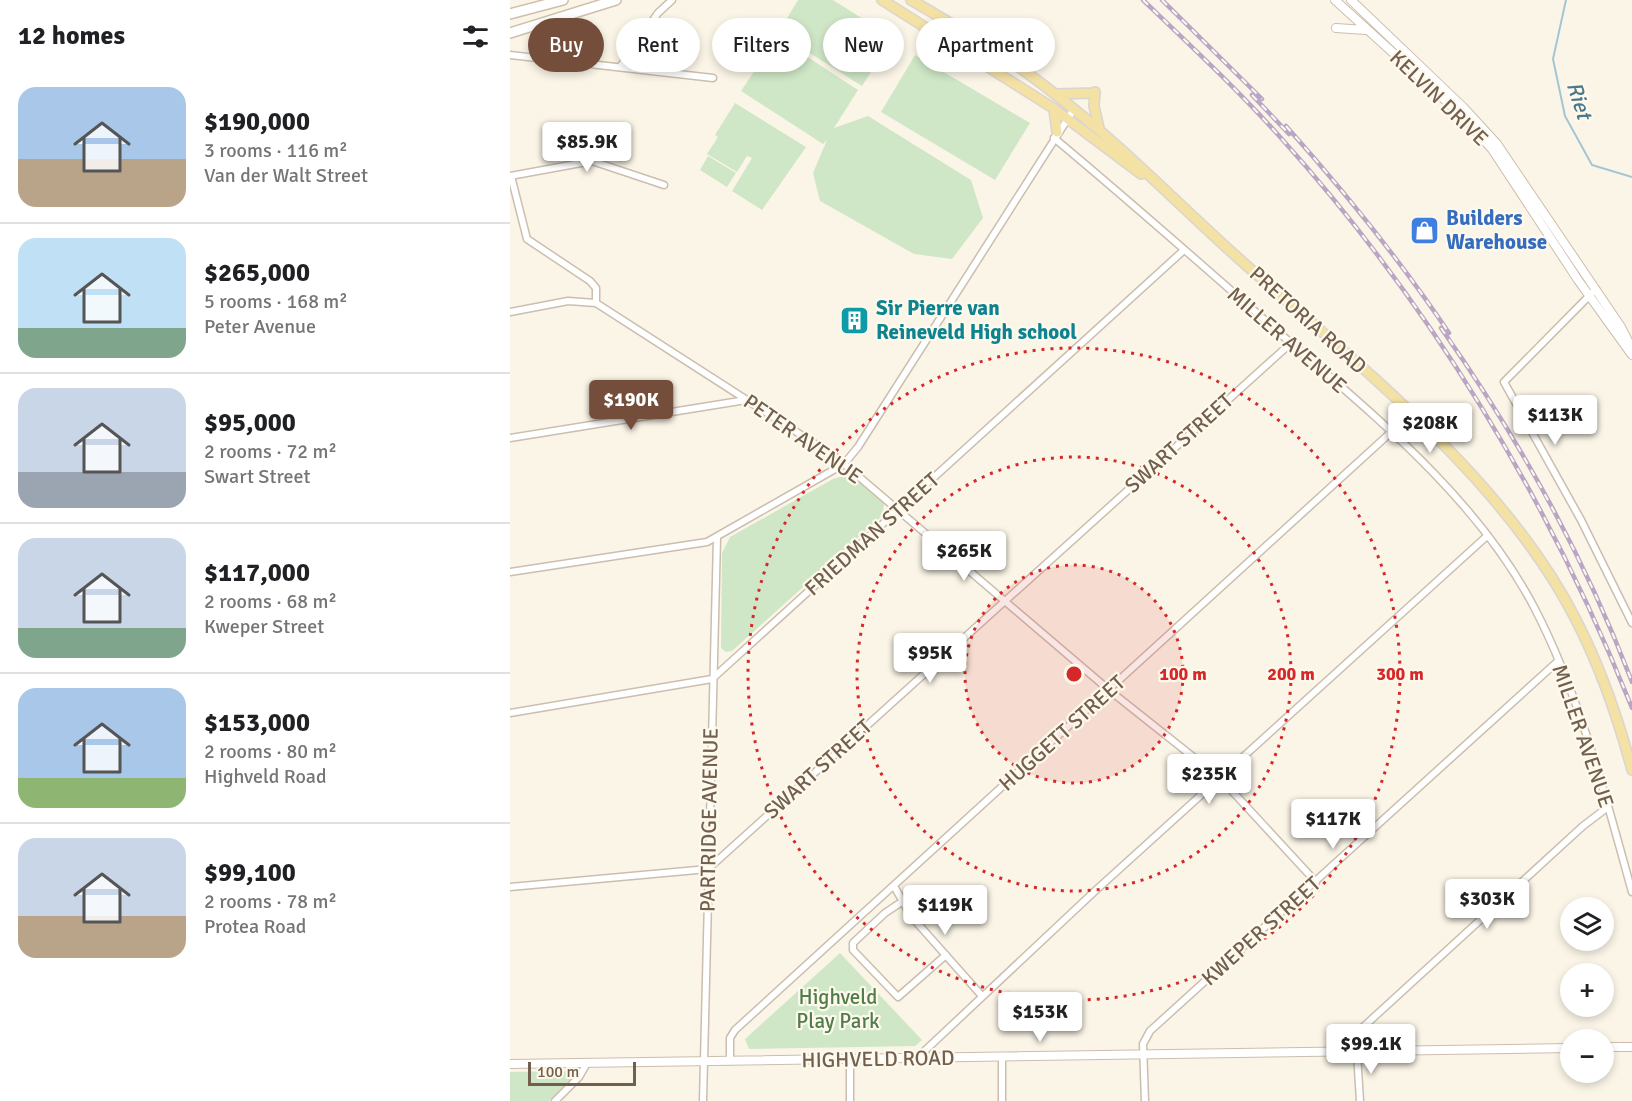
<!DOCTYPE html>
<html lang="en">
<head>
<meta charset="utf-8">
<style>
	body { margin:0; font-family:Signika,sans-serif; background:#f6f6f6; color:#202124; height:100vh; display:flex; flex-direction:column; font-size:22px; white-space:nowrap }
	* { box-sizing:border-box; margin:0 }
	p { font-size:20px; color:#757577 }
	.icon { flex:none; width:33px; height:33px; fill:none; stroke:currentColor; stroke-width:2; stroke-linecap:round; stroke-linejoin:round }
	.map { position:relative; flex:1; overflow:hidden }
	.side { display:flex; flex-direction:column; background:#fff; width:510px }
	.side>* { flex:none }
	.guide { position:absolute; left:18px; top:18px; width:570px; height:54px; display:flex; gap:12px }
	.tools { position:absolute; left:1050px; top:897px; display:grid; gap:12px }
	.tools a { display:grid; place-items:center; width:54px; height:54px; border-radius:50%; background:#fff; box-shadow:0 3px 9px #0003; font-size:30px }
	.scale { position:absolute; left:18px; bottom:15px; width:108px; box-sizing:border-box; padding-left:6px; border:3px solid #725f4d; border-top:0; font-size:16px; line-height:21px; white-space:nowrap; color:#725f4d; -webkit-text-stroke:4px #fef9ed; paint-order:stroke }
	.price { position:absolute; translate:-50% -51px; padding:0 14px; border-radius:6px; background:#fff; color:#222; font-size:20px; line-height:39px; filter:drop-shadow(0 2px 3px #0008) }
	.price::after { content:''; position:absolute; left:50%; top:36px; width:18px; height:14px; margin-left:-9px; background:inherit; clip-path:polygon(0 0,100% 0,50% 100%) }
	.price.selected { background:#744e3a; color:#fff }
	ul { padding:0; list-style:none }
	li { display:flex; align-items:center; gap:18px; height:150px; padding:0 18px }
	li+li { border-top:2px solid #e0e0e0 }
	li span { display:grid; place-items:center; flex:none; width:168px; height:120px; border-radius:18px; color:#555 }
	li>.icon { margin-inline-start:auto }
	span .icon { width:72px; height:72px; fill:#fffc; stroke-width:1 }
	li b { font-size:26px }
	h2 { display:flex; justify-content:space-between; align-items:center; height:72px; padding:0 18px; font-size:26px }
	.chip { padding:0 21px; border-radius:27px; background:#fff; box-shadow:0 3px 9px #0003; font-size:21px; line-height:54px }
	.chip.selected { background:#744e3a; color:#fff }
	main { display:flex; flex:1; min-height:0 }
	.map>svg:first-child { display:block }
	.green { fill:#cfe7c6 }
	.lines { fill:none; stroke-linecap:round; stroke-linejoin:round }
	.stream { stroke:#a4c6d4; stroke-width:2 }
	.minor-casing { stroke:#ccbeae; stroke-width:9 }
	.tertiary-casing { stroke:#ccbeae; stroke-width:10 }
	.secondary-casing { stroke:#cebfab; stroke-width:12 }
	.primary-casing { stroke:#dad5d1; stroke-width:12 }
	.minor { stroke:#fff; stroke-width:6 }
	.tertiary { stroke:#fff; stroke-width:8 }
	.secondary { stroke:#fff; stroke-width:9 }
	.primary { stroke:#f4e1a4; stroke-width:9 }
	.rail-casing { stroke:#baa6c4; stroke-width:4.5 }
	.rail { stroke:#fef9ed; stroke-width:2; stroke-dasharray:7; stroke-linecap:butt }
	.ring { fill:none; stroke:#d62828; stroke-width:3; stroke-dasharray:3 6 }
	.labels { text-anchor:middle; stroke-width:4.5; stroke-linejoin:round; paint-order:stroke }
	.street-label { font-size:21px; fill:#725f4d; stroke:#fef9ed }
	.shop-label { font-size:21px; font-weight:bold; fill:#366cbe; stroke:#fef9ed; text-anchor:start }
	.culture-label { font-size:21px; font-weight:bold; fill:#0d838f; stroke:#fef9ed; text-anchor:start }
	.park-label { font-size:21px; fill:#527c49; stroke:#fef9ed }
	.water-label { font-size:22px; font-style:italic; fill:#4c788a; stroke:#fef9ed }
	.centre { fill:#d62828; stroke:#fef9ed; stroke-width:3 }
	.ring-label { font-size:18px; text-anchor:middle; font-weight:bold; fill:#d62828; stroke:#fef9ed; stroke-width:4.5; stroke-linejoin:round; paint-order:stroke }
</style>
</head>
<body>
<main>
<section class="side">
<h2>12 homes<svg class="icon" aria-label="filters" viewBox="0 0 24 24"><path d="M4 7h16M4 17h16"/><circle cx="9" cy="7" r="2"/><circle cx="15" cy="17" r="2"/></svg></h2>
<ul>
<li><span style="background:linear-gradient(#a9c7e8 60%,#b9a48a 0)"><svg class="icon" aria-label="home" viewBox="0 0 24 24"><path d="M3 11l9-7 9 7M6 9v11h12V9"/></svg></span><div><b>$190,000</b><p>3 rooms · 116 m²</p><p>Van der Walt Street</p></div></li>
<li><span style="background:linear-gradient(#bfe0f5 75%,#7fa58c 0)"><svg class="icon" aria-label="home" viewBox="0 0 24 24"><path d="M3 11l9-7 9 7M6 9v11h12V9"/></svg></span><div><b>$265,000</b><p>5 rooms · 168 m²</p><p>Peter Avenue</p></div></li>
<li><span style="background:linear-gradient(#c9d6e8 70%,#9aa5b1 0)"><svg class="icon" aria-label="home" viewBox="0 0 24 24"><path d="M3 11l9-7 9 7M6 9v11h12V9"/></svg></span><div><b>$95,000</b><p>2 rooms · 72 m²</p><p>Swart Street</p></div></li>
<li><span style="background:linear-gradient(#c9d6e8 75%,#7fa58c 0)"><svg class="icon" aria-label="home" viewBox="0 0 24 24"><path d="M3 11l9-7 9 7M6 9v11h12V9"/></svg></span><div><b>$117,000</b><p>2 rooms · 68 m²</p><p>Kweper Street</p></div></li>
<li><span style="background:linear-gradient(#a9c7e8 75%,#8fb573 0)"><svg class="icon" aria-label="home" viewBox="0 0 24 24"><path d="M3 11l9-7 9 7M6 9v11h12V9"/></svg></span><div><b>$153,000</b><p>2 rooms · 80 m²</p><p>Highveld Road</p></div></li>
<li><span style="background:linear-gradient(#c9d6e8 65%,#b9a48a 0)"><svg class="icon" aria-label="home" viewBox="0 0 24 24"><path d="M3 11l9-7 9 7M6 9v11h12V9"/></svg></span><div><b>$99,100</b><p>2 rooms · 78 m²</p><p>Protea Road</p></div></li>
</ul>
</section>
<div class="map">
<svg width="1122" height="1101" viewBox="0 0 1122 1101">
	<rect width="100%" height="100%" fill="#fbf5e7"/>
	<!-- green -->
	<path class="green" d="M288,0H323L383,38L352,86L268,33Z
		M267,37L348,90L324,128L358,116L461,180L473,218L442,259L404,254L310,201L303,173L317,140L313,144L231,91Z
		M405,55L520,123L485,180L371,112Z
		M225,103L296,147L252,210L222,191L242,158L237,156L227,172L197,154L208,137L205,135Z
		M198,156L226,173L217,187L190,170Z
		M340,474L372,500L374,505L372,516L222,651L216,652L211,648L212,553L220,537L323,479Z
		M330,953L412,1040L405,1046L239,1049L235,1039Z
		M62,1071L64,1075L39,1101H0V1072Z"/>
	<g class="lines">
		<!-- stream -->
		<path class="stream" d="M1056,0L1043,59L1055,116L1082,165L1122,177"/>
		<defs>
			<path id="minor" d="M0,55L203,78
				M110,67L148,13L162,0
				M544,138C622,203 698,270 774,337C866,417 968,499 1025,609C1070,696 1096,798 1122,892
				M0,176L82,161L154,185
				M1,176L17,239L80,281L86,288V303
				M1086,289L994,382L1071,520L1122,623
				M0,312L58,301L86,303L327,458L599,690L711,779L806,882
				M0,438L236,400
				M0,572L197,542L334,464L348,447L564,109
				M0,713L202,679L674,250
				M384,886L401,916L472,996
				M0,887L198,869L781,343
				M393,901L375,913L343,943V950L388,997L436,955
				M492,1057V1101
				M407,1058L585,891L977,536
				M340,1059V1101
				M220,1061V1038L225,1030L901,414
				M45,1101L69,1077L77,1063
				M193,1101L207,538
				M635,1101L633,1044L640,1031L1047,662
				M850,1101L846,1037L851,1029L1073,826L1098,807"/>
			<path id="tertiary" d="M825,0L947,111L982,149L1068,280L1122,355
				M841,0L953,107L987,144L1111,327L1122,349
				M826,28L856,30
				M1094,1047H1122
				M0,1064L1060,1048"/>
			<path id="secondary" d="M0,14L53,0
				M0,33L106,0"/>
			<path id="primary" d="M372,0L543,108L631,174
				M401,0C453,30 503,60 550,98C613,147 668,204 727,257C844,362 993,477 1065,618C1090,666 1108,718 1122,770
				M585,92L584,106L589,128
				M547,94L585,93
				M544,110L547,132"/>
		</defs>
		<!-- minor casing -->
		<use href="#minor" class="minor-casing"/>
		<!-- tertiary casing -->
		<use href="#tertiary" class="tertiary-casing"/>
		<!-- secondary casing -->
		<use href="#secondary" class="secondary-casing"/>
		<!-- primary casing -->
		<use href="#primary" class="primary-casing"/>
		<!-- minor -->
		<use href="#minor" class="minor"/>
		<!-- tertiary -->
		<use href="#tertiary" class="tertiary"/>
		<!-- secondary -->
		<use href="#secondary" class="secondary"/>
		<!-- primary -->
		<use href="#primary" class="primary"/>
		<defs>
			<path id="rail" d="M633,0C680,45 728,90 771,138C921,305 1039,500 1122,708
				M652,0L752,99
				M742,95L779,134
				M776,126C834,191 890,260 939,333
				M931,328C1007,436 1075,558 1122,682"/>
		</defs>
		<!-- rail casing -->
		<use href="#rail" class="rail-casing"/>
		<!-- rail -->
		<use href="#rail" class="rail"/>
	</g>
	<!-- distance rings -->
	<circle cx="564" cy="674" r="109" fill="#d62828" fill-opacity=".12"/>
	<g class="ring">
		<circle cx="564" cy="674" r="109"/>
		<circle cx="564" cy="674" r="217"/>
		<circle cx="564" cy="674" r="326"/>
	</g>
	<!-- icons -->
	<defs>
		<symbol id="shop-square" viewBox="-11 -11 22 22"><rect x="-9" y="-9" width="18" height="18" rx="4" fill="#3f7fe0" stroke="#fef9ed"/><path d="M-5-2.5h2.3a2.7 3.5 0 0 1 5.4 0H5L5.5 6h-11ZM-1.5-2.5h3a1.5 2.3 0 0 0-3 0Z" fill="#fff"/></symbol>
		<symbol id="building-square" viewBox="-11 -11 22 22"><rect x="-9" y="-9" width="18" height="18" rx="4" fill="#0f9aa8" stroke="#fef9ed"/><path d="M-4-6H4V6H1V3H-1V6H-4ZM-2.5-4.3h1.7v1.8h-1.7ZM.8-4.3h1.7v1.8H.8ZM-2.5-1h1.7V.8h-1.7ZM.8-1h1.7V.8H.8Z" fill="#fff"/></symbol>
	</defs>
	<g fill-rule="evenodd">
		<use href="#shop-square" x="898" y="214" width="33" height="33"/>
		<use href="#building-square" x="328" y="304" width="33" height="33"/>
	</g>
	<g class="labels">
		<!-- street labels -->
		<g class="street-label">
			<text transform="translate(929 98) rotate(44)" y="7">KELVIN DRIVE</text>
			<text transform="translate(798 320) rotate(42)" y="7">PRETORIA ROAD</text>
			<text transform="translate(777 340) rotate(41)" y="7">MILLER AVENUE</text>
			<text transform="translate(293 439) rotate(35)" y="7">PETER AVENUE</text>
			<text transform="translate(669 443) rotate(-42)" y="7">SWART STREET</text>
			<text transform="translate(362 534) rotate(-42)" y="7">FRIEDMAN STREET</text>
			<text transform="translate(552 733) rotate(-42)" y="7">HUGGETT STREET</text>
			<text transform="translate(1073 736) rotate(71)" y="7">MILLER AVENUE</text>
			<text transform="translate(308 769) rotate(-42)" y="7">SWART STREET</text>
			<text transform="translate(199 820) rotate(-89)" y="7">PARTRIDGE AVENUE</text>
			<text transform="translate(751 931) rotate(-42)" y="7">KWEPER STREET</text>
			<text transform="translate(368 1059) rotate(-1)" y="7">HIGHVELD ROAD</text>
		</g>
		<!-- shop labels -->
		<g class="shop-label">
			<text x="936" y="225">Builders<tspan x="936" dy="24">Warehouse</tspan></text>
		</g>
		<!-- culture labels -->
		<g class="culture-label">
			<text x="366" y="315">Sir Pierre van<tspan x="366" dy="24">Reineveld High school</tspan></text>
		</g>
		<!-- park labels -->
		<g class="park-label">
			<text x="328" y="1004">Highveld<tspan x="328" dy="24">Play Park</tspan></text>
		</g>
		<!-- water labels -->
		<g class="water-label">
			<text transform="translate(1070 100) rotate(72)" y="8">Riet</text>
		</g>
	</g>
	<circle cx="564" cy="674" r="9" class="centre"/>
	<g class="ring-label">
		<text x="673" y="680">100 m</text>
		<text x="781" y="680">200 m</text>
		<text x="890" y="680">300 m</text>
	</g>
</svg>
<div class="tools">
<a><svg class="icon" aria-label="layers" viewBox="0 0 24 24"><path d="M12 4l9 5-9 5-9-5zM3 14l9 5 9-5"/></svg></a>
<a>+</a>
<a>−</a>
</div>
<div class="scale">100 m</div>
<b class="price" style="left:77px;top:173px">$85.9K</b>
<b class="price selected" style="left:121px;top:431px">$190K</b>
<b class="price" style="left:1045px;top:446px">$113K</b>
<b class="price" style="left:920px;top:454px">$208K</b>
<b class="price" style="left:454px;top:582px">$265K</b>
<b class="price" style="left:420px;top:684px">$95K</b>
<b class="price" style="left:699px;top:805px">$235K</b>
<b class="price" style="left:823px;top:850px">$117K</b>
<b class="price" style="left:977px;top:930px">$303K</b>
<b class="price" style="left:435px;top:936px">$119K</b>
<b class="price" style="left:530px;top:1043px">$153K</b>
<b class="price" style="left:861px;top:1075px">$99.1K</b>
<div class="guide">
<a class="chip selected">Buy</a>
<a class="chip">Rent</a>
<a class="chip">Filters</a>
<a class="chip">New</a>
<a class="chip">Apartment</a>
</div>
</div>
</main>
</body>
</html>
